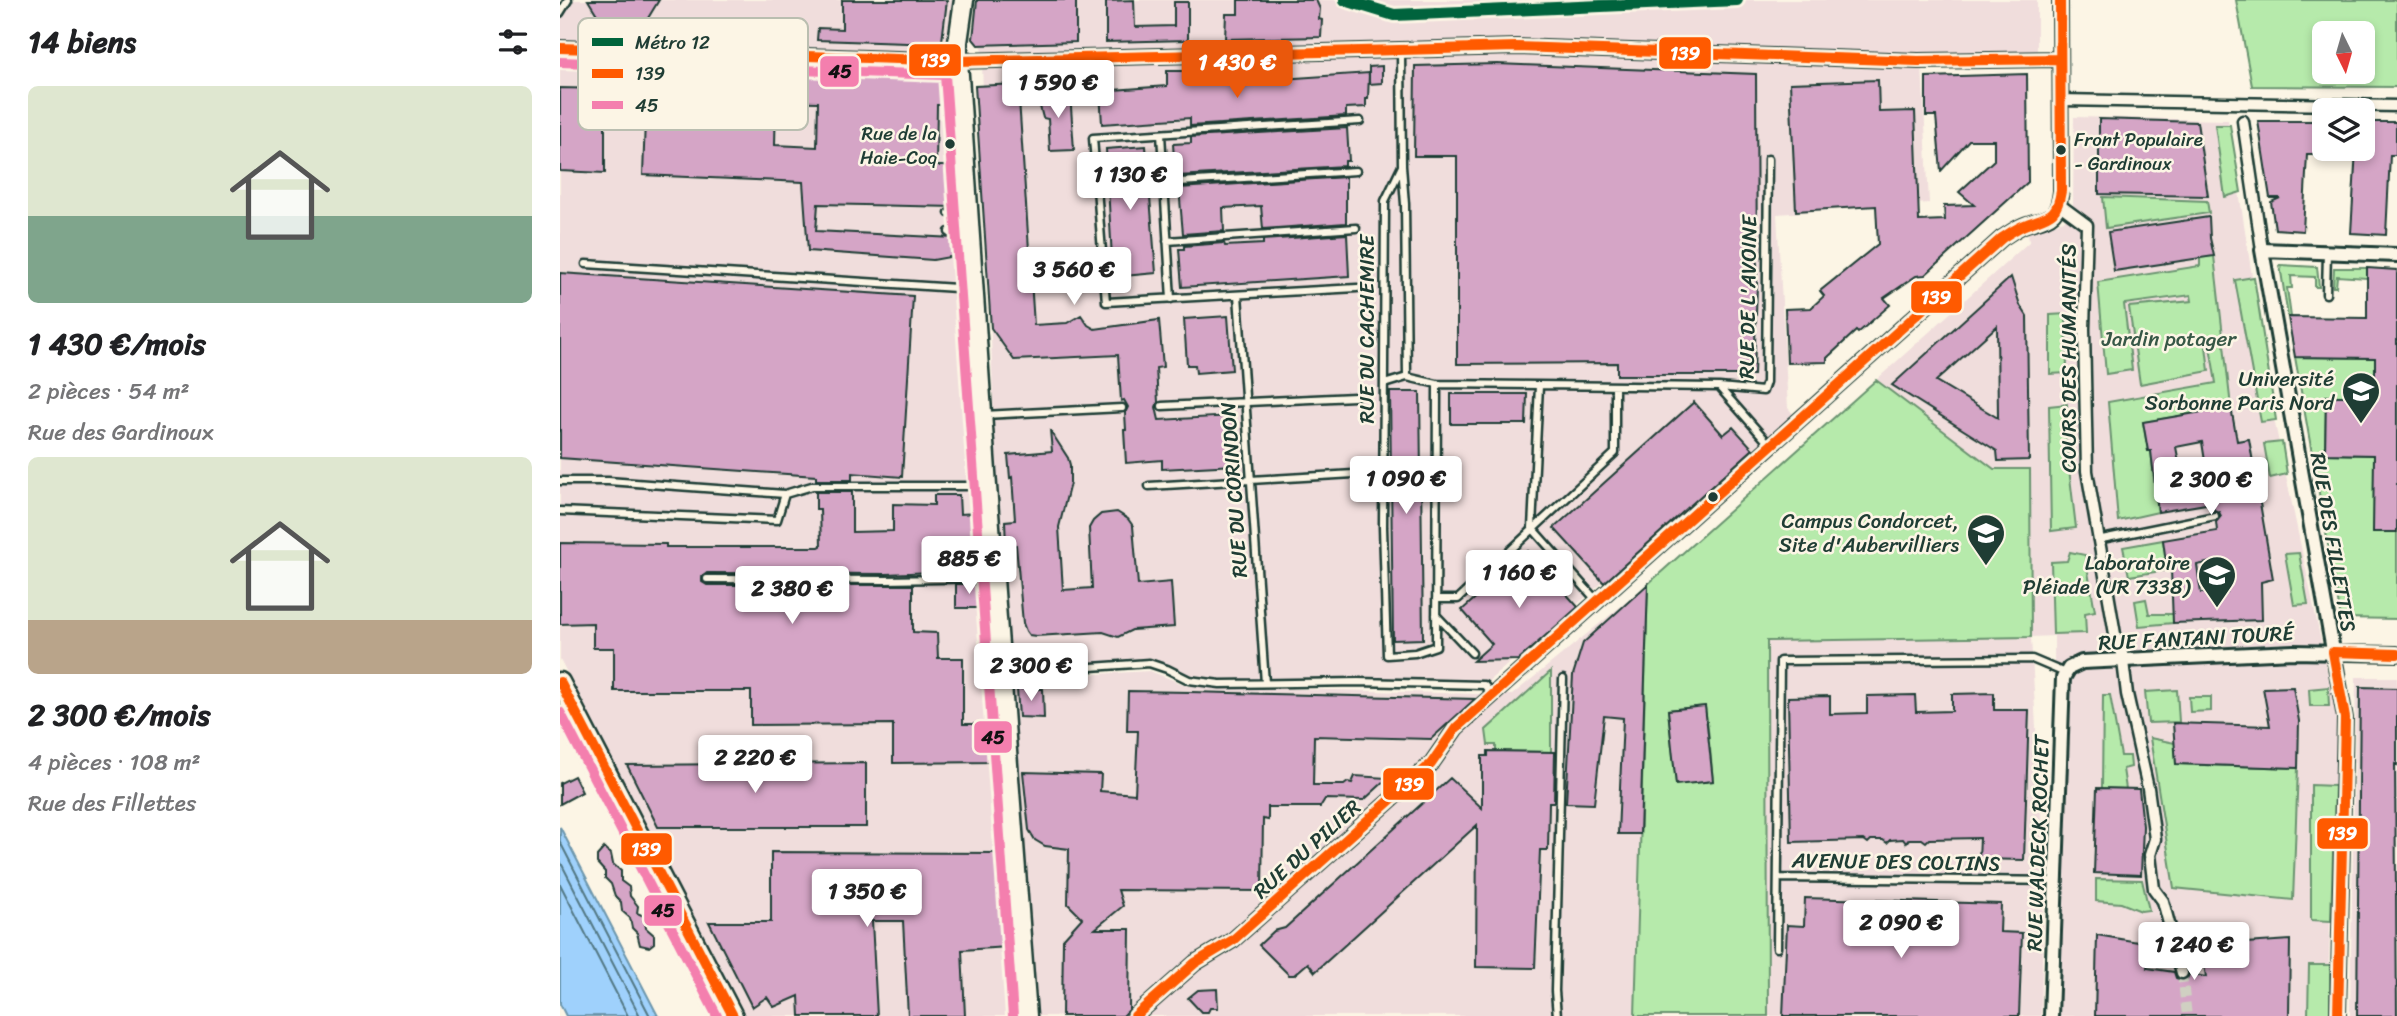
<!DOCTYPE html>
<html lang="fr">
<head>
<meta charset="utf-8">
<style>
	body { margin:0; font-family:Sriracha,sans-serif; background:#f6f6f6; color:#202124; height:100vh; display:flex; flex-direction:column; font-size:26px; white-space:nowrap }
	* { box-sizing:border-box; margin:0 }
	p { font-size:23px; color:#757577 }
	.icon { flex:none; width:38px; height:38px; fill:none; stroke:currentColor; stroke-width:2; stroke-linecap:round; stroke-linejoin:round }
	.map { position:relative; flex:1; overflow:hidden }
	.panel { display:flex; flex-direction:column; background:#fff; width:560px }
	.panel>* { flex:none }
	.needle { width:46px; rotate:175deg }
	.buttons { position:absolute; left:1752px; top:21px; display:grid; gap:14px }
	.buttons a { display:grid; place-items:center; width:63px; height:63px; border-radius:10px; background:#fff; box-shadow:0 4px 10px #0003; font-size:35px }
	.price { position:absolute; translate:-50% -60px; padding:0 16px; border-radius:7px; background:#fff; color:#222; font-size:23px; line-height:46px; filter:drop-shadow(0 2px 4px #0008) }
	.price::after { content:''; position:absolute; left:50%; top:42px; width:21px; height:16px; margin-left:-10px; background:inherit; clip-path:polygon(0 0,100% 0,50% 100%) }
	.price.active { background:#ea580c; color:#fff }
	ul { padding:0; list-style:none }
	li { display:grid; align-content:center; gap:14px; height:371px; padding:0 28px }
	li span { display:grid; place-items:center; height:217px; border-radius:10px; color:#555 }
	li>.icon { margin-inline-start:auto }
	span .icon { width:126px; height:126px; fill:#fffc; stroke-width:1 }
	li b { font-size:30px }
	h2 { display:flex; justify-content:space-between; align-items:center; height:84px; padding:0 28px; font-size:30px }
	main { display:flex; flex:1; min-height:0 }
	.map>svg:first-child { display:block }
	.built { fill:#f0dddc }
	.green { fill:#b6eaab; stroke:#6a9470; stroke-width:2; fill-rule:evenodd }
	.water { fill:#9fd1fc; stroke:#6c96ac; stroke-width:2 }
	.lines { fill:none; stroke-linecap:round; stroke-linejoin:round }
	.shore { stroke:#527884; stroke-width:2 }
	.building { fill:#d5a5c6; stroke:#1f3d34; stroke-width:2; fill-rule:evenodd }
	.pedestrian-tunnel { stroke:#d0d0c2; stroke-width:10; stroke-dasharray:10 5; stroke-linecap:butt }
	.service-casing { stroke:#1f3d34; stroke-width:11 }
	.pedestrian-casing { stroke:#1f3d34; stroke-width:15 }
	.minor-casing { stroke:#1f3d34; stroke-width:18 }
	.secondary-casing { stroke:#1f3d34; stroke-width:23 }
	.service { stroke:#fcf5e5; stroke-width:6 }
	.pedestrian { stroke:#fcf5e5; stroke-width:10 }
	.minor { stroke:#fcf5e5; stroke-width:12 }
	.secondary { stroke:#fcf5e5; stroke-width:18 }
	.bus-1-casing { stroke:#fcf5e5; stroke-width:16 }
	.bus-2-casing { stroke:#fcf5e5; stroke-width:16 }
	.bus-1 { stroke:#ff5a00; stroke-width:10 }
	.bus-2 { stroke:#f47fae; stroke-width:10 }
	.metro-1-casing { stroke:#fcf5e5; stroke-width:18 }
	.metro-1 { stroke:#00643c; stroke-width:12 }
	.bus-dot { fill:#1f3d34; stroke:#fcf5e5; stroke-width:2.5 }
	.labels { text-anchor:middle; stroke-width:5; stroke-linejoin:round; paint-order:stroke }
	.bus-label { font-size:19px; fill:#1f3d34; stroke:#fcf5e5; text-anchor:end }
	.street-label { font-size:21px; fill:#1f3d34; stroke:#fcf5e5 }
	.park-label { font-size:21px; fill:#365746; stroke:#fcf5e5 }
	.poi-label { font-size:21px; fill:#1f3d34; stroke:#fcf5e5; text-anchor:end }
	.key { fill:#fcf5e5; stroke:#babeb0; stroke-width:2 }
	.key-label { font-size:19px; fill:#1f3d34 }
	.line-badge { stroke:#fcf5e5; stroke-width:2.5 }
	.badge-label { font-size:19px; text-anchor:middle; font-weight:bold; fill:#fff }
	.pale-badge-label { font-size:19px; text-anchor:middle; font-weight:bold; fill:#111 }
</style>
</head>
<body>
<main>
<section class="panel">
<h2>14 biens<svg class="icon" aria-label="filters" viewBox="0 0 24 24"><path d="M4 7h16M4 17h16"/><circle cx="9" cy="7" r="2"/><circle cx="15" cy="17" r="2"/></svg></h2>
<ul>
<li><span style="background:linear-gradient(#dfe7d0 60%,#7fa58c 0)"><svg class="icon" aria-label="home" viewBox="0 0 24 24"><path d="M3 11l9-7 9 7M6 9v11h12V9"/></svg></span><div><b>1 430 €/mois</b><p>2 pièces · 54 m²</p><p>Rue des Gardinoux</p></div></li>
<li><span style="background:linear-gradient(#dfe7d0 75%,#b9a48a 0)"><svg class="icon" aria-label="home" viewBox="0 0 24 24"><path d="M3 11l9-7 9 7M6 9v11h12V9"/></svg></span><div><b>2 300 €/mois</b><p>4 pièces · 108 m²</p><p>Rue des Fillettes</p></div></li>
</ul>
</section>
<div class="map">
<svg width="1837" height="1016" viewBox="0 0 1837 1016">
	<rect width="100%" height="100%" fill="#fcf5e5"/>
	<filter id="ink" filterUnits="userSpaceOnUse"><feTurbulence type="fractalNoise" baseFrequency=".0143" numOctaves="2"/><feDisplacementMap in="SourceGraphic" scale="14" xChannelSelector="R" yChannelSelector="G"/><feConvolveMatrix kernelMatrix="1 2 1 2 8 2 1 2 1" color-interpolation-filters="sRGB"/></filter>
	<g filter="url(#ink)">
		<!-- built -->
		<path class="built" d="M13,0H398L391,72L404,303L430,680L590,671L628,686L952,695L1088,584L1172,510L1469,242L1468,231L1504,221L1513,206L1514,117L1668,120L1714,419L1777,717L1767,1016H1499L1495,896L1494,636L1471,637L1484,872L1481,1016H183L0,659V21Z
			M420,0H1477V59L1362,65L1369,203L1217,214L1228,408L1235,416L924,685L660,684L629,680L589,663L442,673Z
			M1796,677H1837V1016H1790Z"/>
		<!-- green -->
		<path class="green" d="M1676,0H1837V87L1692,86ZM1764,33H1802V72H1764Z
			M1655,125H1670L1681,192L1665,197Z
			M1543,197L1647,201L1649,213L1546,228Z
			M1654,256L1671,407L1583,422L1588,451H1591L1598,512L1558,521L1548,402L1656,383L1650,346H1646L1649,371L1580,384L1569,307L1632,301L1631,295L1564,304L1572,370L1546,374L1538,282L1640,266V257Z
			M1720,265L1757,267L1759,287H1755V277L1731,276L1732,288H1727L1731,317H1728Z
			M1774,268H1807V278L1777,276L1776,287H1773Z
			M1694,277L1716,420L1701,422L1675,280Z
			M1506,314L1507,373L1490,374V315Z
			M1735,357L1815,358V396H1766L1765,454L1814,455L1837,532V619L1781,618Z
			M1316,380L1434,469H1470L1471,637L1207,641L1208,1016H1075L1088,584ZM1145,706L1149,738L1143,748H1150L1153,781L1116,784L1108,710Z
			M1507,404L1506,443L1516,528L1491,531L1489,406Z
			M1722,442L1727,474L1710,478L1704,444Z
			M1603,540L1608,570L1569,576L1563,547Z
			M1510,552L1525,555L1535,611L1525,613L1526,633L1493,634L1491,562L1507,561Z
			M1739,553L1748,604L1734,605L1725,554Z
			M1586,599L1589,614H1613V623L1579,626L1575,601Z
			M991,671V752L940,751L936,754V745H928L926,730Z
			M1768,687L1769,706H1750L1749,689Z
			M1617,690L1619,722L1588,723L1585,692Z
			M1543,695H1550L1561,756H1570L1571,767L1563,769L1566,789L1542,788Z
			M1629,697H1651V711L1630,712Z
			M1590,738L1615,743L1616,764L1738,768L1733,900L1614,888Z
			M1751,785L1775,786L1771,921L1751,920Z
			M1536,879L1582,880L1589,910L1581,911L1561,903L1536,901Z
			M1749,965H1770V1016H1748Z"/>
		<!-- water -->
		<path class="water" d="M0,827L98,1016H6L0,1004Z"/>
		<g class="lines">
			<!-- shore -->
			<path class="shore" d="M0,842L90,1016
				M0,861L80,1016
				M0,884L68,1016"/>
		</g>
		<!-- building -->
		<path class="building" d="M28,0H99L85,23L41,21Z
			M282,0H387L382,41L377,44L257,40L258,28L282,29Z
			M417,0H516V42L418,45L413,39Z
			M574,0L575,27L614,26V2H628V40L546,42V1Z
			M678,0H756L760,9L759,19L762,20L761,37L665,39L666,14H678Z
			M62,63L380,75L386,81L388,105H377L376,166H391L395,207L258,204L256,231L394,238L395,256L373,260L248,251L243,182L83,175L85,120L45,118V173L0,171V88L46,89V98H57V102L86,103V78ZM216,101L258,102L257,147L215,145Z
			M937,64L1196,74L1197,284L1194,375H1057V363L897,364V156H854L855,66Z
			M822,66V83L809,84V67Z
			M607,71H630V85L809,73L808,99H806V107L786,108V116L630,126V118L542,124L540,91L607,86Z
			M1467,74L1468,182L1365,275L1356,276L1324,298L1330,305L1298,333L1296,331L1267,358V362L1227,363L1225,309L1251,308L1264,296L1260,291L1318,244L1316,206L1236,211L1230,83L1318,80L1319,112L1355,111L1359,221L1385,220L1384,206L1414,205L1399,192L1434,160V140H1409L1381,171L1376,116H1366V77Z
			M458,84L474,325L507,323L521,315L528,325L535,329L599,320L603,367L596,368L598,402L596,407L599,420L673,416L675,465L602,469V460L566,463L564,430H566L565,413L568,407L564,400L561,401L558,355L454,360L431,328L415,86Z
			M510,93L514,150L490,151L488,119L483,118L477,95Z
			M1539,119L1637,122L1648,196L1539,194Z
			M1698,121H1761V154H1747L1743,231L1715,229L1711,202L1720,198H1710Z
			M1802,122H1836V155H1830L1826,235L1791,233L1796,149H1802Z
			M787,128L789,161H785V166L618,176V173H615L613,144L631,143V137Z
			M586,146L596,273L553,277L546,149Z
			M786,177V223L703,229L701,206L663,208L664,231L623,234L619,188Z
			M1649,217L1650,238L1654,256L1554,271L1548,232Z
			M787,234L789,276L622,287L619,249H624V246L664,243L665,246L703,244V240Z
			M1807,268L1837,270V532H1813L1814,455L1765,454L1766,396H1815V358L1735,357L1728,317L1807,318Z
			M0,273L353,296L342,477L292,473V480H256V476L0,458Z
			M1451,277L1460,305L1467,316L1469,460L1438,461L1437,451L1332,385ZM1437,326L1438,418L1376,381Z
			M668,316L672,370L636,373L635,365H627L624,319Z
			M830,392H860L863,639L833,640Z
			M891,394H967L966,424H891Z
			M1134,402L1163,435L1173,427L1193,449L1044,583L994,528Z
			M1671,407L1677,441L1689,439L1713,579L1701,582L1702,620L1613,623L1611,569L1607,570L1603,540L1657,531L1656,522L1661,516L1659,512L1654,510L1652,503L1598,512L1591,451H1588L1583,422ZM1642,442L1647,474L1622,478L1616,447ZM1662,560L1667,592L1641,593L1637,565Z
			M490,430L508,458L510,465V483L499,527L503,590L532,588L529,528L533,521L541,514L557,512L568,519L573,526L578,585L611,582L614,627L572,630L558,637L543,632L476,636L469,635L466,631L463,623L456,545L446,546L445,521L455,520L452,477L450,478L448,455L492,451Z
			M256,492H292V532L333,531V504L374,505V495H399L400,514L417,513L421,573H396V571L326,574L147,573L142,577V582L147,585H353V632L377,633L378,658H403V724H431L434,762L333,763V724L191,725V691H54V648H33V623L0,624V543L106,544V547H259L261,546L260,509H256Z
			M968,551L1018,607L958,660L913,661L932,644L902,610Z
			M396,584H421L423,608H396Z
			M1088,584L1080,834H1058L1063,718L1044,716L1034,804L1006,803L1013,675L1023,643Z
			M1733,687L1739,721L1738,768L1616,764L1613,723L1710,726L1703,688Z
			M1800,687L1837,688V765L1835,764L1837,1016H1797Z
			M457,689H483L484,718L459,717Z
			M568,691L630,692L915,699L871,739L754,736L753,785H784L788,782L792,783L795,776L828,778L804,800L765,799L760,807H708V820L703,819L702,891L558,890L563,906L535,929H570L569,1010L563,1016H502L503,939L522,918L508,904L509,849L485,846L475,840L469,830L463,772L541,774L540,791L575,794L578,731H567Z
			M1434,693V710H1469L1464,860L1419,859L1420,838L1369,839L1366,842L1362,839H1349L1346,843L1343,839L1330,840L1327,843L1323,840H1311L1308,843L1304,840L1231,842L1228,697L1270,696V714L1307,713V696L1355,695L1356,712L1392,711V694Z
			M1145,706L1153,781L1116,785L1108,710Z
			M928,751L995,752L994,802H989L988,850H980L975,968L916,967L917,825L755,972L748,963L734,975H729L699,945L714,931L725,928L890,778L922,808V756H928Z
			M306,763V827H98L67,765Z
			M14,776L22,792L0,804V783Z
			M1537,788L1579,789L1583,826L1581,875L1534,873Z
			M44,848L51,854L53,864L61,871V881L69,887L70,896L78,906L77,913L84,916L86,928L94,935V943L89,947L80,945L77,933L72,928L70,918L62,911L61,902L55,896L51,884L45,878V872L37,863V856Z
			M211,852L439,853V921H446L448,947L402,950L405,1016H348L343,921H312L317,1016H240L239,996L214,1007L207,997L192,1007L149,922H211Z
			M1245,898L1441,904L1440,932L1462,933L1459,1016H1223L1227,925L1244,926Z
			M1537,935L1590,944L1587,968L1614,972L1616,978L1621,980L1627,979L1629,974L1646,977L1641,946L1730,940L1729,1016H1535Z
			M657,989L658,1008H650L648,1012H641L628,998L638,990Z"/>
		<g class="lines">
			<!-- pedestrian-tunnel -->
			<path class="pedestrian-tunnel" d="M1622,973L1627,1016"/>
			<defs>
				<path id="service" d="M0,13L8,0
					M841,51L842,166L825,201L823,527L827,655L855,653L876,646L877,384
					M601,134L611,299
					M842,166L845,204L847,377
					M604,183L796,171
					M389,213H405
					M389,232H408
					M607,241L796,228
					M26,264L412,289
					M797,288L546,302L533,138L800,121
					M1766,294L1767,252
					M678,295L705,683
					M824,384L847,377L877,384L1159,387L1211,446
					M979,386L972,528L1037,601
					M1159,387L1203,391L1206,382L1208,159
					M602,406L795,397
					M424,415L562,408
					M0,481H48L225,494L252,486H425
					M589,486L794,474
					M0,511L217,520L225,494
					M1537,540L1655,516
					M147,579L326,580L432,578
					M876,599H898L1055,453V386
					M876,615L912,653
					M444,673L589,663L607,669L629,680L660,684L798,682L924,685L932,694
					M1218,878L1496,881
					M1217,948L1220,661L1472,659L1505,673
					M997,1016L995,991L1003,679"/>
				<path id="pedestrian" d="M1501,100L1837,106
					M1683,121L1702,250
					M1500,205L1527,225L1524,329L1527,471L1555,634L1562,653L1567,694L1588,788L1595,839L1590,855L1594,889L1603,901L1622,973"/>
				<path id="minor" d="M0,48L398,61L957,47L1358,61L1500,59
					M575,1016L635,963L673,940L871,764L896,728L1442,238C1450,233 1458,227 1467,224C1490,217 1498,218 1501,191L1500,0
					M1491,1016L1503,678L1509,668L1522,662L1733,652L1837,654
					M1778,1016L1785,718L1702,250L1837,255"/>
				<path id="secondary" d="M404,0L398,42V61L427,486L467,1016
					M0,682L173,1016"/>
			</defs>
			<!-- service casing -->
			<use href="#service" class="service-casing"/>
			<!-- pedestrian casing -->
			<use href="#pedestrian" class="pedestrian-casing"/>
			<!-- minor casing -->
			<use href="#minor" class="minor-casing"/>
			<!-- secondary casing -->
			<use href="#secondary" class="secondary-casing"/>
			<!-- service -->
			<use href="#service" class="service"/>
			<!-- pedestrian -->
			<use href="#pedestrian" class="pedestrian"/>
			<!-- minor -->
			<use href="#minor" class="minor"/>
			<!-- secondary -->
			<use href="#secondary" class="secondary"/>
			<defs>
				<path id="bus-1" d="M0,48L398,61L957,47L1358,61L1500,59
					M1773,652L1785,718L1778,1016
					M1773,652L1837,654
					M0,682L173,1016
					M575,1016L635,963L673,940L871,764L896,728L1442,238C1450,233 1458,227 1467,224C1489,216 1497,217 1501,191L1500,0"/>
				<path id="bus-2" d="M0,62L385,75L453,1016
					M0,712L157,1016"/>
			</defs>
			<!-- bus-1 casing -->
			<use href="#bus-1" class="bus-1-casing"/>
			<!-- bus-2 casing -->
			<use href="#bus-2" class="bus-2-casing"/>
			<!-- bus-1 -->
			<use href="#bus-1" class="bus-1"/>
			<!-- bus-2 -->
			<use href="#bus-2" class="bus-2"/>
			<defs>
				<path id="metro-1" d="M785,0L834,15L1177,0"/>
			</defs>
			<!-- metro-1 casing -->
			<use href="#metro-1" class="metro-1-casing"/>
			<!-- metro-1 -->
			<use href="#metro-1" class="metro-1"/>
		</g>
	</g>
	<!-- icons -->
	<defs>
		<symbol id="university-pin" viewBox="-11 -11 22 30"><path d="M0 17L-7.5 6A9.5 9.5 0 1 1 7.5 6Z" fill="#1f3d34" stroke="#fcf5e5"/><path d="M0-5L7-2L0 1L-7-2ZM-4 1L0 2.5L4 1V4Q0 6-4 4Z" fill="#fff"/></symbol>
	</defs>
	<g fill-rule="evenodd">
		<use href="#university-pin" x="1779" y="369" width="44" height="60"/>
		<use href="#university-pin" x="1404" y="511" width="44" height="60"/>
		<use href="#university-pin" x="1635" y="553" width="44" height="60"/>
	</g>
	<!-- markers -->
	<g class="bus-dot">
		<circle cx="390" cy="144" r="6"/>
		<circle cx="1501" cy="150" r="6"/>
		<circle cx="1153" cy="497" r="6"/>
	</g>
	<g class="labels">
		<!-- bus labels -->
		<g class="bus-label">
			<text x="377" y="140">Rue de la<tspan x="377" dy="24">Haie-Coq</tspan></text>
			<text x="1514" y="146" text-anchor="start">Front Populaire<tspan x="1514" dy="24">- Gardinoux</tspan></text>
		</g>
		<!-- street labels -->
		<g class="street-label">
			<text transform="translate(1188 297) rotate(-89)" y="7">RUE DE L'AVOINE</text>
			<text transform="translate(807 329) rotate(-90)" y="7">RUE DU CACHEMIRE</text>
			<text transform="translate(1509 358) rotate(-90)" y="7">COURS DES HUMANITÉS</text>
			<text transform="translate(674 490) rotate(-94)" y="7">RUE DU CORINDON</text>
			<text transform="translate(1773 542) rotate(80)" y="7">RUE DES FILLETTES</text>
			<text transform="translate(1636 638) rotate(-3)" y="7">RUE FANTANI TOURÉ</text>
			<text transform="translate(1478 843) rotate(-88)" y="7">RUE WALDECK ROCHET</text>
			<text transform="translate(747 849) rotate(-42)" y="7">RUE DU PILIER</text>
			<text transform="translate(1336 862) rotate(1)" y="7">AVENUE DES COLTINS</text>
		</g>
		<!-- park labels -->
		<g class="park-label">
			<text x="1609" y="346">Jardin potager</text>
		</g>
		<!-- poi labels -->
		<g class="poi-label">
			<text x="1774" y="386">Université<tspan x="1774" dy="24">Sorbonne Paris Nord</tspan></text>
			<text x="1399" y="528">Campus Condorcet,<tspan x="1399" dy="24">Site d'Aubervilliers</tspan></text>
			<text x="1630" y="570">Laboratoire<tspan x="1630" dy="24">Pléiade (UR 7338)</tspan></text>
		</g>
	</g>
	<!-- legend -->
	<rect x="18" y="18" width="230" height="112" rx="10" class="key"/>
	<rect x="32" y="38" width="31" height="8" fill="#00643c"/>
	<rect x="32" y="69" width="31" height="9" fill="#ff5a00"/>
	<rect x="32" y="101" width="31" height="8" fill="#f47fae"/>
	<g class="key-label">
		<text x="75" y="49">Métro 12</text>
		<text x="75" y="80">139</text>
		<text x="75" y="112">45</text>
	</g>
	<g class="line-badge">
		<rect x="1098" y="36" width="54" height="34" rx="7" fill="#ff5a00"/>
		<rect x="348" y="43" width="54" height="34" rx="7" fill="#ff5a00"/>
		<rect x="259" y="55" width="41" height="33" rx="7" fill="#f47fae"/>
		<rect x="1350" y="280" width="53" height="34" rx="7" fill="#ff5a00"/>
		<rect x="413" y="720" width="40" height="34" rx="7" fill="#f47fae"/>
		<rect x="822" y="767" width="53" height="34" rx="7" fill="#ff5a00"/>
		<rect x="1756" y="817" width="53" height="33" rx="7" fill="#ff5a00"/>
		<rect x="60" y="832" width="53" height="34" rx="7" fill="#ff5a00"/>
		<rect x="83" y="894" width="40" height="33" rx="7" fill="#f47fae"/>
	</g>
	<g class="badge-label">
		<text x="1125" y="60">139</text>
		<text x="375" y="67">139</text>
		<text x="1376" y="304">139</text>
		<text x="849" y="791">139</text>
		<text x="1782" y="840">139</text>
		<text x="86" y="856">139</text>
	</g>
	<g class="pale-badge-label">
		<text x="280" y="78">45</text>
		<text x="433" y="744">45</text>
		<text x="103" y="917">45</text>
	</g>
</svg>
<div class="buttons">
<a><svg class="needle" viewBox="-14 -14 28 28"><path d="M0-13l5 13h-10z" fill="#e53935"/><path d="M0 13l5-13h-10z" fill="#757577"/></svg></a>
<a><svg class="icon" aria-label="layers" viewBox="0 0 24 24"><path d="M12 4l9 5-9 5-9-5zM3 14l9 5 9-5"/></svg></a>
</div>
<b class="price active" style="left:677px;top:100px">1 430 €</b>
<b class="price" style="left:498px;top:120px">1 590 €</b>
<b class="price" style="left:570px;top:212px">1 130 €</b>
<b class="price" style="left:514px;top:307px">3 560 €</b>
<b class="price" style="left:846px;top:516px">1 090 €</b>
<b class="price" style="left:1651px;top:517px">2 300 €</b>
<b class="price" style="left:409px;top:596px">885 €</b>
<b class="price" style="left:959px;top:610px">1 160 €</b>
<b class="price" style="left:232px;top:626px">2 380 €</b>
<b class="price" style="left:471px;top:703px">2 300 €</b>
<b class="price" style="left:195px;top:795px">2 220 €</b>
<b class="price" style="left:307px;top:929px">1 350 €</b>
<b class="price" style="left:1341px;top:960px">2 090 €</b>
<b class="price" style="left:1634px;top:982px">1 240 €</b>
</div>
</main>
</body>
</html>
